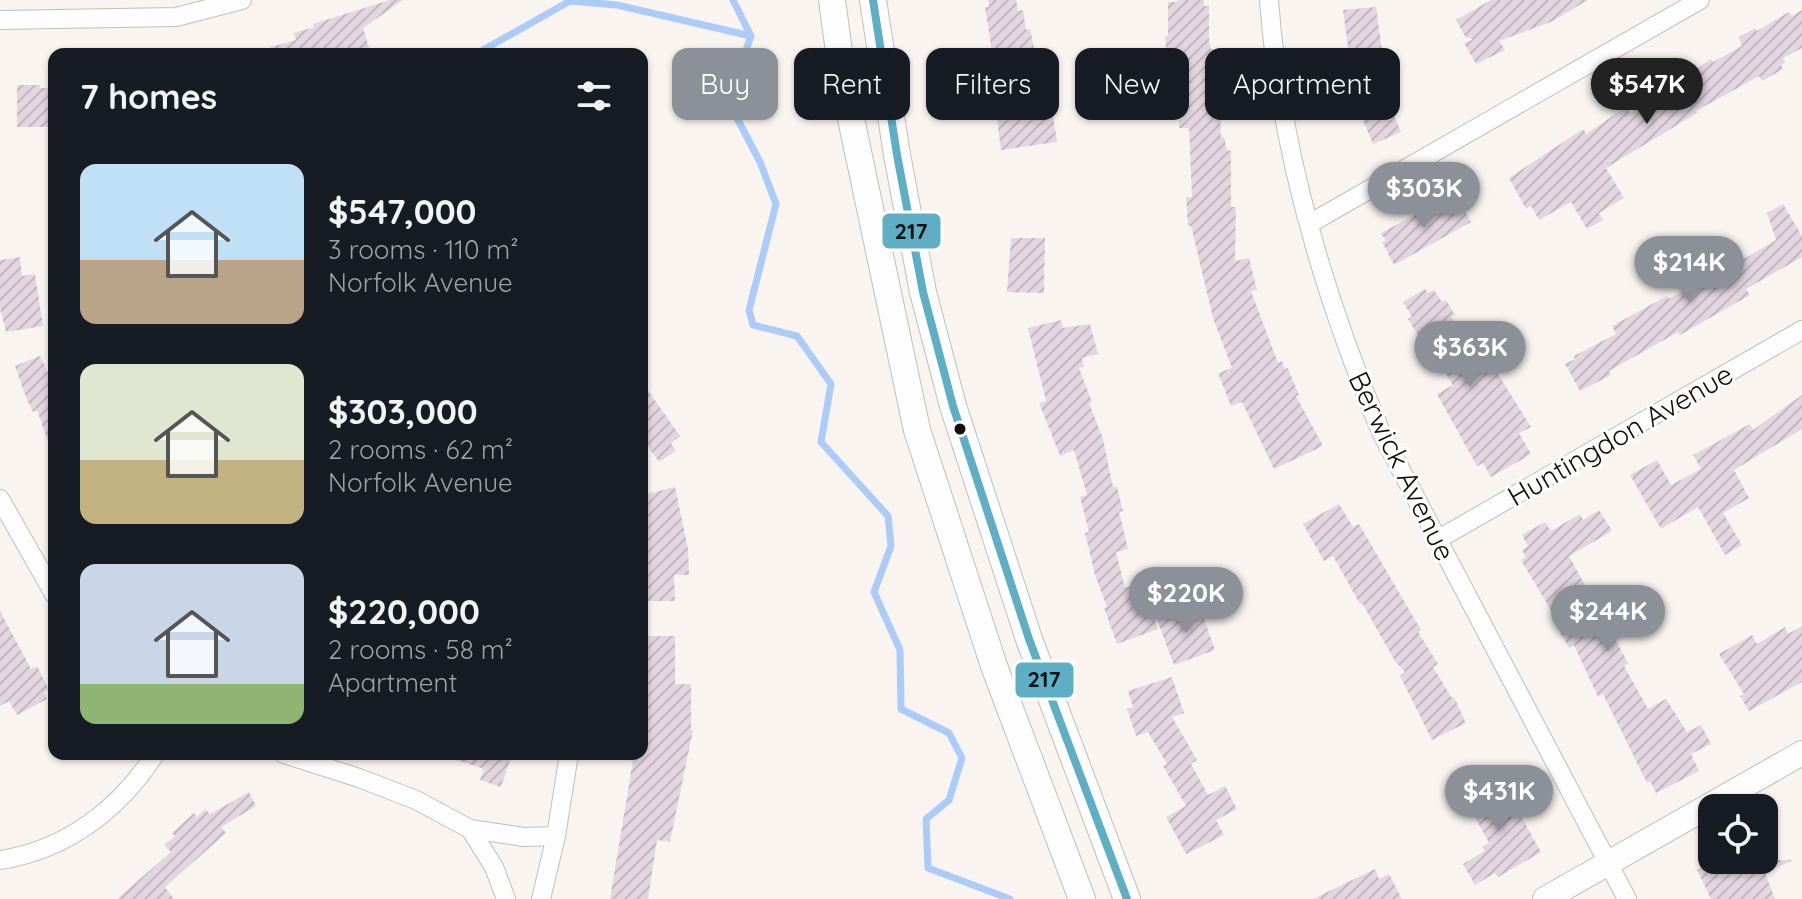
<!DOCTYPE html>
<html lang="en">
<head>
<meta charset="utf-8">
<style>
	body { margin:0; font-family:Quicksand,sans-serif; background:#242831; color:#f1f3f6; height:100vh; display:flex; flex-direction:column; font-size:30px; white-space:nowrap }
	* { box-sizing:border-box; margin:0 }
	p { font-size:26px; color:#9ea1a6 }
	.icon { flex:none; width:44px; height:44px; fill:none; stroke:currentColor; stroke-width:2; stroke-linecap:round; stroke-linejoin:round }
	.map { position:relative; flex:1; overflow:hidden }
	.sheet { position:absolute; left:48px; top:48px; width:600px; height:712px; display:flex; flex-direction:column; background:#171b24; border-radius:16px; box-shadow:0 2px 6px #0004 }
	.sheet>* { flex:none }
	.top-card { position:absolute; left:672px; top:48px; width:760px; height:72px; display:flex; gap:16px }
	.controls { position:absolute; left:1698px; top:794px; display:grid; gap:16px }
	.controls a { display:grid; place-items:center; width:80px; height:80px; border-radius:16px; background:#171b24; box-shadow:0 2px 6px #0004; font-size:40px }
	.price { position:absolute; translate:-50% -68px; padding:0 18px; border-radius:28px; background:#8c9099; color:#fff; font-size:26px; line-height:52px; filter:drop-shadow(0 2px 4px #0008) }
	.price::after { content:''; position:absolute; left:50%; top:48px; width:24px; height:18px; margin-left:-12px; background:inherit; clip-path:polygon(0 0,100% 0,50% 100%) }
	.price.current { background:#222; color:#fff }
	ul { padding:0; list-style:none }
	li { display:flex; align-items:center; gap:24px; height:200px; padding:0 32px }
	li span { display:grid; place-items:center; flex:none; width:224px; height:160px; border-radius:16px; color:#555 }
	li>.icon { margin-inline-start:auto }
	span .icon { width:96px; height:96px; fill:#fffc; stroke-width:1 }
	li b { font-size:34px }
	h2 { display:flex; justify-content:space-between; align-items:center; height:96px; padding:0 32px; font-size:34px }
	.chip { padding:0 28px; border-radius:16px; background:#171b24; box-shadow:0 2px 6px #0004; font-size:28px; line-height:72px }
	.chip.current { background:#8c9099; color:#fff }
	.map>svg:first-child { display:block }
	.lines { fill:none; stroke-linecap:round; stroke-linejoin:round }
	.stream { stroke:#abcbf8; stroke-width:7 }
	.building { fill:url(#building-hatch) }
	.minor-casing { stroke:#c4beb8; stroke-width:20 }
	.tertiary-casing { stroke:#c4beb8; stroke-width:26 }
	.secondary-casing { stroke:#c4beb8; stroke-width:28 }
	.minor { stroke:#fefdfd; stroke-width:18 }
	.tertiary { stroke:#fefdfd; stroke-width:24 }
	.secondary { stroke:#fefdfd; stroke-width:26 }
	.bus-1-casing { stroke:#fff; stroke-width:14 }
	.bus-1 { stroke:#5eafc5; stroke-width:8 }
	.bus-dot { fill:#140d06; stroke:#fff; stroke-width:3 }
	.labels { text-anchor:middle; stroke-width:6; stroke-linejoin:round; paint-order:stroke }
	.street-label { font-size:28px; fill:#140d06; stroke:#fff }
	.line-badge { stroke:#fff; stroke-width:3 }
	.pale-badge-label { font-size:22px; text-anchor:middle; font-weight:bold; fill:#111 }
</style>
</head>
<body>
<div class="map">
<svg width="1802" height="899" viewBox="0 0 1802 899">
	<defs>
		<pattern id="building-hatch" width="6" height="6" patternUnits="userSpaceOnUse" patternTransform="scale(2)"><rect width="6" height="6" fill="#e3d6e1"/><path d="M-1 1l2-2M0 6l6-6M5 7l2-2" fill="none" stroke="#c2b6c0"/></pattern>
	</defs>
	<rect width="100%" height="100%" fill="#f9f4ef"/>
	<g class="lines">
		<!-- stream -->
		<path class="stream" d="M733,0L751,36L728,101L760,162L776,204L749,310L753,325L797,336L831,384L821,442L888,516L891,546L874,592L900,650L901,709L949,733L962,758L949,800L926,819L928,868L1010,899
			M476,54L570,1L617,5L751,36"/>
	</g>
	<!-- building -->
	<path class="building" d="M390,0H403L363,28L371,54H265L264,49L296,40L294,33L314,27L313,24Z
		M988,0H1016L1018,11L1023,10L1026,30L1030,29L1034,48L1028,49L1035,94L1045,92L1051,103L1057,142L1001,150L997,120H993L990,101H995L992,83H997L985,7H989Z
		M1178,0H1204V6H1209V42L1211,49H1213L1215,85H1219L1221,137H1224L1227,151L1231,150V207H1236L1235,261L1249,258L1257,290L1251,291L1278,363L1282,361L1285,369L1288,368L1299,395L1296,396L1323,446L1274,469L1242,402L1231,406L1218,373L1232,368L1213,318L1191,226H1188L1186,197H1192L1189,128H1179L1178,75H1168L1165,36H1168V2H1178Z
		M1491,0H1588L1551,22L1499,41L1505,50L1476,64L1464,43L1472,40L1471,38H1466L1456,20Z
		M1376,7L1382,50L1349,55L1343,10Z
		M1802,10V48L1783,58L1785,62L1781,65L1783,69L1762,81L1759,76L1696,111L1697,113L1606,168L1624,198L1599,213L1603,220L1587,229L1571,202L1539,220L1531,206L1526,209L1509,178L1583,129L1586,134L1626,107L1630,113L1662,95L1658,88L1678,77L1679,80L1711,59L1713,62L1742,46L1739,37L1755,28L1757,31L1789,12L1792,16Z
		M1379,80L1401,132L1373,144L1351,92Z
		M17,85H40V88H54V127H17Z
		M1457,196L1471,222L1394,265L1382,242L1386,241L1381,233L1422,211L1424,214Z
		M1783,204L1802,236V257L1746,289L1750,295L1680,335L1678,332L1609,371L1611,375L1580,391L1565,364L1575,359L1574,356L1616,334L1612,326L1667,296L1669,299L1702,280L1697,271L1713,261L1720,273L1776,240L1767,213Z
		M1011,238H1045L1044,293L1007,292Z
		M20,257L22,276L35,274L43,326L6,332L0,308V260Z
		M1425,289L1428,293L1434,290L1442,302L1446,300L1455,315L1451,317L1458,328L1454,331L1478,370L1491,363L1531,427L1519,433L1531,454L1491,477L1483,463L1477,466L1437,394L1453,385L1431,351L1428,352L1408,319L1412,317L1403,302Z
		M1061,320L1063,328L1090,324L1098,354L1082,358L1084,367L1079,368L1092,402L1089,403L1103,439L1113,487H1117L1123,511L1119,512L1128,549L1116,552L1125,588L1141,582L1158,629L1117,644L1104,608L1107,607L1095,575L1085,533L1089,532L1080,497L1087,495L1074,450L1060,456L1039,403L1046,401L1028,328Z
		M40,356L54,385V450H51L37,410L33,412L27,400L15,366Z
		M642,382L680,436L671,443L676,451L659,462L642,438Z
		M1802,395V429L1734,470L1749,498L1723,513L1742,545L1725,555L1698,507L1661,529L1630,475L1657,460L1671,485L1701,469L1693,455L1750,424L1753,430Z
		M675,487L688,549L689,575H674L675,601H642V495Z
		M1339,504L1353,527L1359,524L1421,630L1418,632L1438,664L1433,667L1452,698L1454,697L1466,723L1432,740L1400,676L1405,672L1395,661L1362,603L1360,604L1333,556L1324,561L1303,524Z
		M1599,510L1612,531L1569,556L1598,609L1603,606L1621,635L1615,639L1628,663L1624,666L1648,709L1666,699L1687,732L1701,725L1711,744L1691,754L1699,771L1656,793L1650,781L1647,783L1603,694L1598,697L1574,645L1569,648L1559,631L1562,629L1521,560L1526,557L1522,550L1528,546L1522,535L1545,522L1551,531L1580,514L1583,520Z
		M1199,605L1215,650L1174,665L1157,620Z
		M0,611L31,669L37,666L49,690L44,692L47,699L17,715L9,701L0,706Z
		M1802,626V682L1749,711L1740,696L1744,694L1719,654L1752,635L1757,644L1785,627L1788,634Z
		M642,636H675V684H691V730H693L670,842L657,840L648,899H610L634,754H642Z
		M1172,677L1184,713L1172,717L1197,760L1191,764L1208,795L1225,786L1237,809L1216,820L1224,835L1186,854L1166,817L1186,806L1163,766L1167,764L1148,732L1136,736L1127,709L1133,707L1128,691Z
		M450,754H512L501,787L480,780L484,769L450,758Z
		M1500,779L1541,852L1498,877L1495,873L1475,885L1463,864L1485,851L1482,847L1489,843L1464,797Z
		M249,792L256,806L221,827L226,833L165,887L174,899H117L171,852L164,845L175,836L172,833L194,813L197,817L205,809L210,814Z
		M1716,860H1793L1765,873L1775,899H1711L1697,870Z
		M1375,869L1379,879L1389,874L1402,899H1313Z"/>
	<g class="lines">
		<defs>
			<path id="minor" d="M1269,0C1280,150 1323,294 1381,432L1627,899
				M0,20L176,17L242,0
				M1309,224L1700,0
				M0,499L54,594
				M1437,540L1802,330
				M284,754L359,778L416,800L470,829L524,837L556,836
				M470,829L494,867L506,899
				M0,860C66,850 120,809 155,754
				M541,899L556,836L569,754"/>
			<path id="tertiary" d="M1545,899L1802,753"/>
			<path id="secondary" d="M832,0L843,81L917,430L994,666L1082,899
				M873,0L897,155L923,292L953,406L1029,639L1127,899"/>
		</defs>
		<!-- minor casing -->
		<use href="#minor" class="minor-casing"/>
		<!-- tertiary casing -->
		<use href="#tertiary" class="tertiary-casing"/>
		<!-- secondary casing -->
		<use href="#secondary" class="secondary-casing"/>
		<!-- minor -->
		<use href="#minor" class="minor"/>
		<!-- tertiary -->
		<use href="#tertiary" class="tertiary"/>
		<!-- secondary -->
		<use href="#secondary" class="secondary"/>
		<defs>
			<path id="bus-1" d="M873,0L897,155L923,292L953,406L1029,639L1127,899"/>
		</defs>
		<!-- bus-1 casing -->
		<use href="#bus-1" class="bus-1-casing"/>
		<!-- bus-1 -->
		<use href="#bus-1" class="bus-1"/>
	</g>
	<!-- markers -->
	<circle class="bus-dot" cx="960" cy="429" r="7"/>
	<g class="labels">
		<!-- street labels -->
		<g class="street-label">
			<text transform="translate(1620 435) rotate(-30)" y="10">Huntingdon Avenue</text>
			<text transform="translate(1402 466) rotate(64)" y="10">Berwick Avenue</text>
		</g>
	</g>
	<g class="line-badge">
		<rect x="881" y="212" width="61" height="38" rx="8" fill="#5eafc5"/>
		<rect x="1014" y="661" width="61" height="38" rx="8" fill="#5eafc5"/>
	</g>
	<g class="pale-badge-label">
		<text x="911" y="239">217</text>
		<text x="1044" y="687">217</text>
	</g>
</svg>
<div class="controls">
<a><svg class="icon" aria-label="locate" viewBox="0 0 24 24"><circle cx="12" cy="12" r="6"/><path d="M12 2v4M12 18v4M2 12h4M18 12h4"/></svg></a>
</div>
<b class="price current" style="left:1647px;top:126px">$547K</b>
<b class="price" style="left:1424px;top:230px">$303K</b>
<b class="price" style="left:1689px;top:304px">$214K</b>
<b class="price" style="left:1470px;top:389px">$363K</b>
<b class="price" style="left:1186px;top:635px">$220K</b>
<b class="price" style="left:1608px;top:653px">$244K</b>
<b class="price" style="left:1499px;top:833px">$431K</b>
<div class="top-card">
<a class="chip current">Buy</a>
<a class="chip">Rent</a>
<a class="chip">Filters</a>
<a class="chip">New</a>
<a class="chip">Apartment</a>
</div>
<section class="sheet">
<h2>7 homes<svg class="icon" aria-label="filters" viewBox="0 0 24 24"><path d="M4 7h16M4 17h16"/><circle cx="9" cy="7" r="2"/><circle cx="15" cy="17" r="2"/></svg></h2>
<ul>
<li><span style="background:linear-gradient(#bfe0f5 60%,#b9a48a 0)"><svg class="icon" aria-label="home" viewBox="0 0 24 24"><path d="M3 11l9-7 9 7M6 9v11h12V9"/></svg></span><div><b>$547,000</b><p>3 rooms · 110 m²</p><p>Norfolk Avenue</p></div></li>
<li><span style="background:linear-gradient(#dfe7d0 60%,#c2b280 0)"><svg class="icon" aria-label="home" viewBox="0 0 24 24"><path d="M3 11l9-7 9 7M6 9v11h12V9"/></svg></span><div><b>$303,000</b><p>2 rooms · 62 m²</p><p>Norfolk Avenue</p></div></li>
<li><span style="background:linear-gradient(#c9d6e8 75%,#8fb573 0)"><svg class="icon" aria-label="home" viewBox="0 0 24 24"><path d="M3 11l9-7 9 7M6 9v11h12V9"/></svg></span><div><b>$220,000</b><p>2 rooms · 58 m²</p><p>Apartment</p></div></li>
</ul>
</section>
</div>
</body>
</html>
